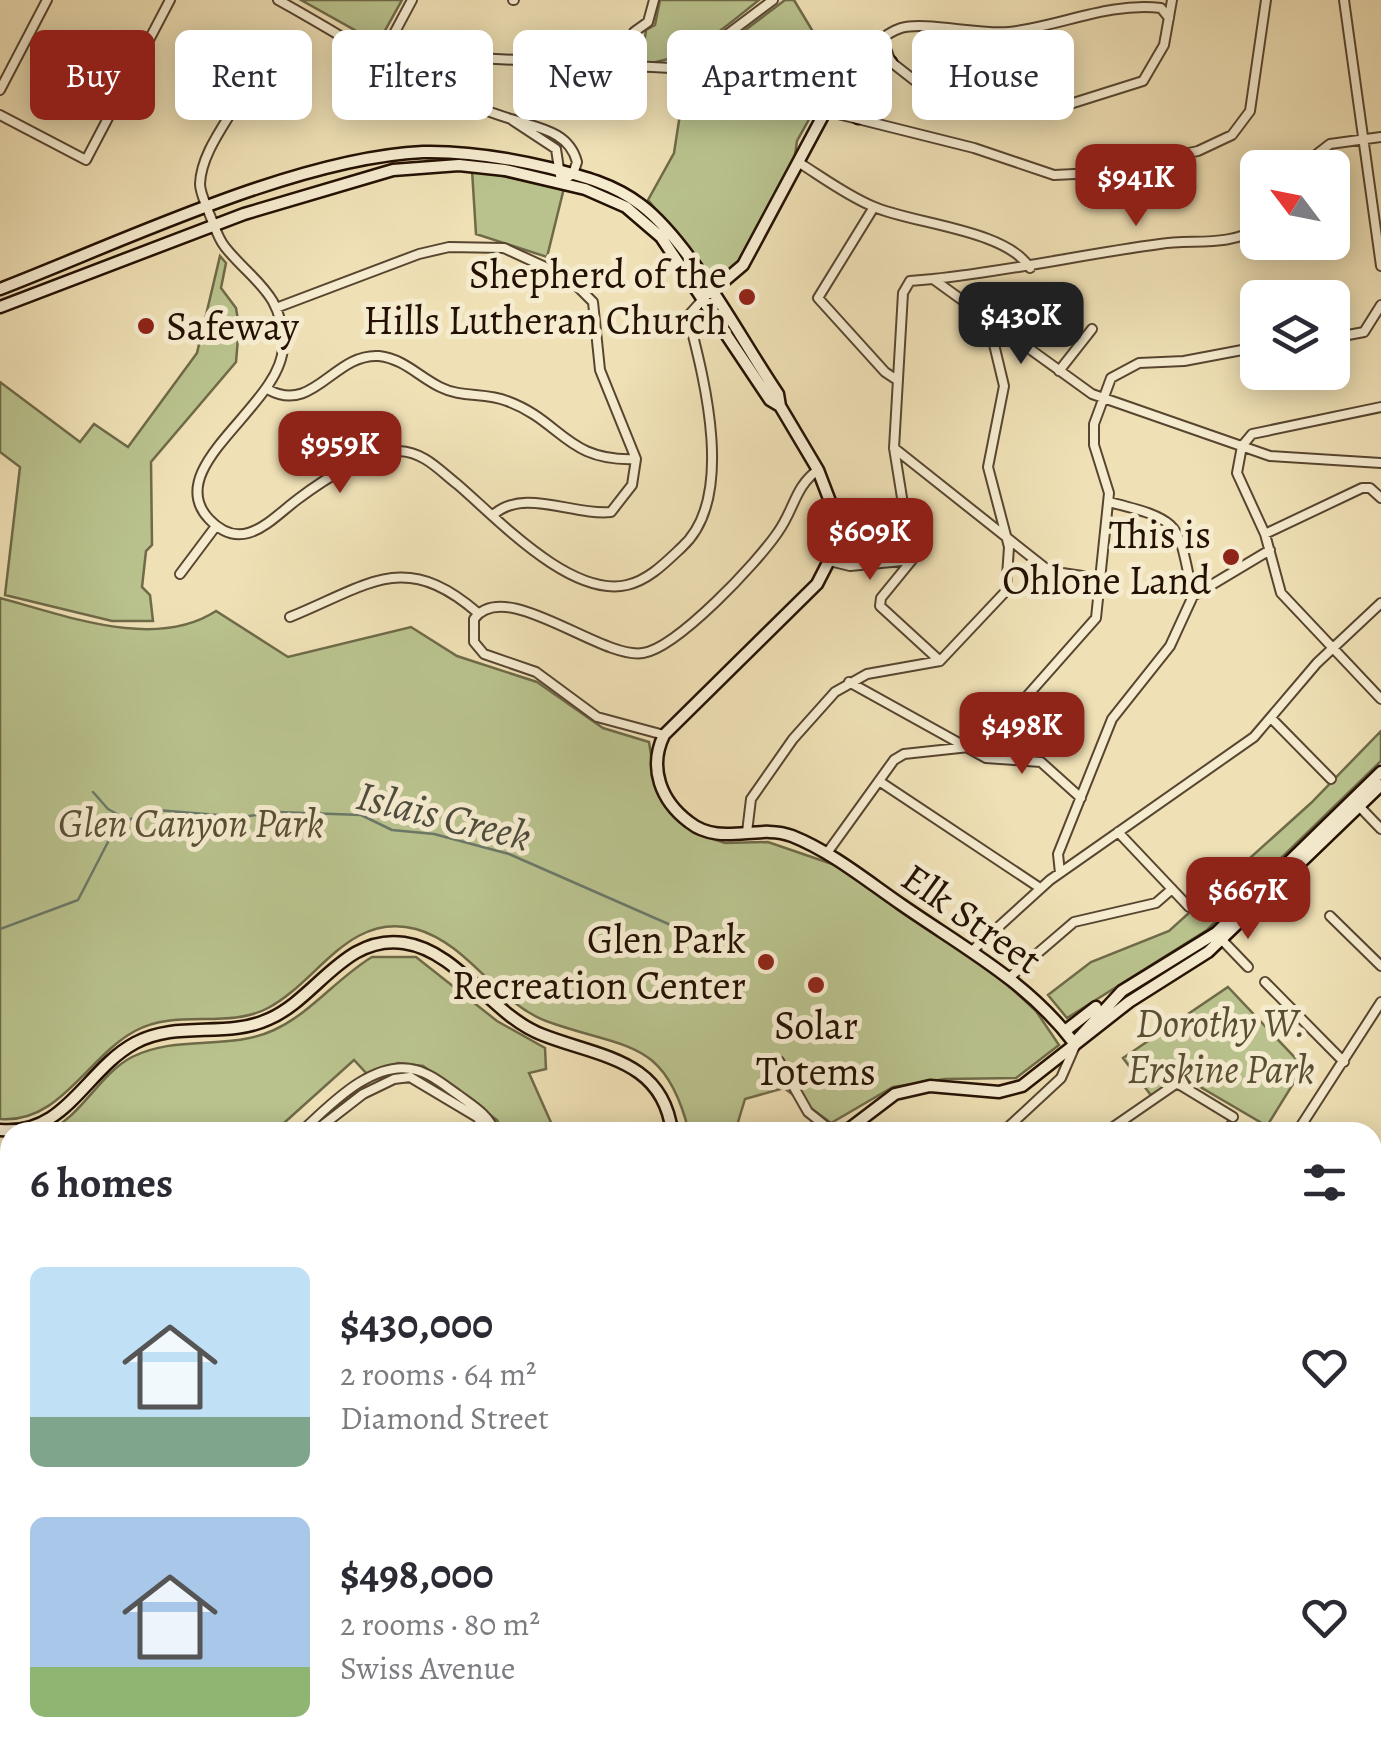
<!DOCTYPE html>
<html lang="en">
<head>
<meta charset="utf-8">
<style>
	body { margin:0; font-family:Alegreya,serif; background:#f7f7f7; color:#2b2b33; height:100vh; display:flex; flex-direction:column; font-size:38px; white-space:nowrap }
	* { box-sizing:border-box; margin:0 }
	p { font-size:32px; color:#7c7c81 }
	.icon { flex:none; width:55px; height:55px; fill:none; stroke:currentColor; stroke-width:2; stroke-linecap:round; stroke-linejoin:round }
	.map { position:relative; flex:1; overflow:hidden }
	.side { position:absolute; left:0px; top:1122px; width:1382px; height:642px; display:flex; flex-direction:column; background:#fff; border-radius:30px 30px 0 0; box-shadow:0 5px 25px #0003 }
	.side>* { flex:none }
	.top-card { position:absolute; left:30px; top:30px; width:1322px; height:90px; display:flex; gap:20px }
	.needle { width:65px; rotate:302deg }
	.buttons { position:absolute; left:1240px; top:150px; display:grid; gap:20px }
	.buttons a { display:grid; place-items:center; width:110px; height:110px; border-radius:15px; background:#fff; box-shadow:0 5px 25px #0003; font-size:50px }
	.price { position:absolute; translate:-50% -85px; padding:0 22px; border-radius:20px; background:#8f2418; color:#fff; font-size:32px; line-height:65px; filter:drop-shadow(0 2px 5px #0008) }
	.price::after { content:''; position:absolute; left:50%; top:60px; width:30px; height:22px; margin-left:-15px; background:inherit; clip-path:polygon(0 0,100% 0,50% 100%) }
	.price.selected { background:#222; color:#fff }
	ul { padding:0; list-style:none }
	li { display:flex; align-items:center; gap:30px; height:250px; padding:0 30px }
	li span { display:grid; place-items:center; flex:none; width:280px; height:200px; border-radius:15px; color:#555 }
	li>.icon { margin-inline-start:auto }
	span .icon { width:120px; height:120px; fill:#fffc; stroke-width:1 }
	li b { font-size:42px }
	h2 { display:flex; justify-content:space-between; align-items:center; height:120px; padding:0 30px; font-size:42px }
	.pill { padding:0 35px; border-radius:15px; background:#fff; box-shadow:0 5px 25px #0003; font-size:35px; line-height:90px }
	.pill.selected { background:#8f2418; color:#fff }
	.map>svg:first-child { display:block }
	.green { fill:#b9c28d; stroke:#6f6a48; stroke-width:2.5 }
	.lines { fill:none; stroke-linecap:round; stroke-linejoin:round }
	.stream { stroke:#6b7868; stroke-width:2.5 }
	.street-casing { stroke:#584530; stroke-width:12 }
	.secondary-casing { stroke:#251103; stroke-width:15 }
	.street { stroke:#f5ebcf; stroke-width:8 }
	.secondary { stroke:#f5ebcf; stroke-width:10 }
	.poi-dot { fill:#8f2418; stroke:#f5ebcf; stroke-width:4 }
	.labels { text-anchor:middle; stroke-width:10; stroke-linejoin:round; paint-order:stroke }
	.poi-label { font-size:40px; fill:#251103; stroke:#f5ebcf; text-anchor:end }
	.park-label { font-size:40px; font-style:italic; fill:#594f33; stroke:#f5ebcf }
	.street-label { font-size:40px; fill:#251103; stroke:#f5ebcf }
	.water-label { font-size:42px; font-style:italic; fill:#4e4d3e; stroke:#f5ebcf }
</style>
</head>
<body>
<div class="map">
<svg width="1381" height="1764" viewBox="0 0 1381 1764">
	<rect width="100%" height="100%" fill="#efe0b5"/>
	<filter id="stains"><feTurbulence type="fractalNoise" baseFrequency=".002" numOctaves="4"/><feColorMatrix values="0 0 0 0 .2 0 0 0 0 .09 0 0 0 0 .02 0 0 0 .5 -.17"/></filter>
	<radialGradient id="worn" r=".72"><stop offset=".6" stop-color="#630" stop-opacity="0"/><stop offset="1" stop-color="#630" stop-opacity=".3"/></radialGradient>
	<!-- green -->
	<path class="green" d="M301,0H402L378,43Z
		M660,0H759C722,29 690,61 641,64L646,30L655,25Z
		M785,0H794L812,30L823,94L797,141L794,162L739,264L717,282L648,200L674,153L687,69L704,61Z
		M472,170L564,188L547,257L476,234Z
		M220,256L226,263L221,288L236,308L239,326L236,362L151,462L152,545L146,551L142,587L150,595L153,621H112L5,595L20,467L0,452V382L80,442L94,424L128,447L197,353Z
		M0,598C64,615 155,651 216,611L288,657L411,627L457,656L537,682L603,728L649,742L657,792L694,833L725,843L768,842L835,865L996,974L1036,1011L1059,1045L1016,1078L945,1079L893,1087L831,1123L784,1088L745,1099L735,1132H689C665,1036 625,1050 546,1021C496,1002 469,944 416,929C349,911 318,982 268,1008C227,1030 177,1008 135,1031C87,1057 60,1124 0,1119Z
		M1381,731V761L1207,930L1067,1018L1048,995L1091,962L1169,931L1311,803Z
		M372,957H416L497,1021L545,1048L546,1069L529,1073L553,1127L551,1132H503L497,1120L423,1066L398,1063L368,1075L354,1060L274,1132H46C82,1117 98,1075 132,1057C178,1034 229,1051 274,1030C311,1013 337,978 372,957Z
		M1228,987L1299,1062L1290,1071L1298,1076L1267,1126L1183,1077L1153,1098L1123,1058Z"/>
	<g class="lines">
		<!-- stream -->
		<path class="stream" d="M93,792L108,809L126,819
			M0,929L78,900L109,840L128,820L157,810L242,817L278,812L361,815L392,830L434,834L509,854L673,926"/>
		<defs>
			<path id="street" d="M278,0C353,41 428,94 511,119C538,128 569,131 577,162L573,174L561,182L556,149L512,120
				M513,0H514
				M1344,0L1381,266
				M634,32L648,22L654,0
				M882,38L891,62L914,80L1019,106L1070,104L1143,81L1164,45L1172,0
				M381,58L412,0
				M866,66C871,48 883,34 901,28C925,21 978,35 1009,32C1061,26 1108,2 1161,8L1169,18
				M0,90L47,0
				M450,94L466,65L478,58L671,68L700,55L773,0
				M241,96C227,122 201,153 200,184C200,193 206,204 209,213C214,224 217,237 225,247C253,282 284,293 283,347C281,406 160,467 209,519C243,555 271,519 298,499C322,481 368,450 399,451C424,452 439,470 457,484C497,518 570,598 627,585C649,580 666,562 682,547C736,498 704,378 688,316L706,296
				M826,111L974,148L1054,175L1096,173L1198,151L1232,135L1250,111L1266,0
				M0,115L86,160L170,0
				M798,162C822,177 846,195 872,206C911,224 1006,229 1030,268
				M1299,168L1330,144L1381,137
				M874,207L818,298L885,372L897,380
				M933,279C1010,271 1084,254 1160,244C1193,239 1229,247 1258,228
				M276,308L419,254L449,247L504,248L569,278L593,302L600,370L636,459L632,485L611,512C573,516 524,487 493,515
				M1332,338L1364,332L1381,305
				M1059,371L1092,329
				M269,390C314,414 334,353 379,356C404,359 418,376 440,387C461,398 485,392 507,401C562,421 566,462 636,459
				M1381,407L1252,434L1242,446L1237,473L1265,534L1281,593L1381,699
				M894,448L1049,571L1102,579
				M1109,502C1185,521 1177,523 1193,596
				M1265,534L1362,488H1370L1381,498
				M912,560L894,448L903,293L910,281L933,279L1092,394L1270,456L1381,463
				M912,560L881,598L880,606L940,661
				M830,561L850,566L912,560
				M180,574L216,526
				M290,617C369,585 404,549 478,613
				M849,682L986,758L1041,762L1081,798
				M1271,718L1331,779
				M664,735L597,717L536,672L484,654L474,642V619C505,576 601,660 643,653C677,648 758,562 778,532C794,510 795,486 818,470
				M879,781L1040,888
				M1356,803L1381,829
				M747,832L751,799L793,739L835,692L867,674L940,661L1006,591L1009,547L988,467L1004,386L992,336L998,327
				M1118,832L1189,907
				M827,853L894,760L904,754L969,747L997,730L1096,618L1109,493L1094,445V424L1111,378L1139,363L1184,361L1258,347
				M1060,873L1058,854L1112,719L1170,646L1193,596L1270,550
				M1330,916L1381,966
				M1222,940L1248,967
				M973,950L1050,880L1254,737L1317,663L1381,603
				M1010,977L1074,922L1156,903L1172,889
				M1265,982L1344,1062
				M779,1061L808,1112L833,1132
				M1177,1083L1233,1117
				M1230,1126L1247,1132
				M301,1132C328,1107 373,1058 416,1070C431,1074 444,1085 457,1094C473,1106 488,1114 495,1132
				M314,1132L363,1094L394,1079L410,1077L477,1117L488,1132
				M1003,1132L1061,1078L1075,1046
				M1106,1132L1193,1072
				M1297,1132L1381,1002
				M1381,1186L1372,1199L1381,1204
				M0,1217L10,1202
				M0,1326L10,1320
				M0,1475L10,1479
				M1372,1486L1381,1491
				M0,1575L10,1580
				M1372,1615L1381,1602
				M0,1638L10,1624
				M0,1686L10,1696
				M71,1755L78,1764
				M174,1755L176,1764
				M271,1755L276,1764
				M447,1755L453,1764
				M1348,1755L1362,1764
				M342,1759L343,1764
				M458,1764L463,1755
				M908,1764L913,1755
				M1024,1764L1030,1755
				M1281,1764L1286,1755"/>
			<path id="secondary" d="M855,86L858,118
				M0,289C122,242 295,158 423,152C467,151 508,158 550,168C582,176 614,184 641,205C691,243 741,340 778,394L780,406
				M710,293L743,265L833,97L852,90L866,66L891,62
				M0,307L244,214L393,170L459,165L505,170L585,189L626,207L661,237L770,400L780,406L818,470L836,517L834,551L817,584L664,735C648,768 661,801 689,822C720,847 758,823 792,836C832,852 867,881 902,905C964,948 1028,982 1074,1043
				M1065,1031L1096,1007
				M1075,1042L1122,991L1216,933L1381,772
				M0,1130C66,1136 85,1070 135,1043C178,1020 226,1039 269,1019C317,998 345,934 404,943C459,951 492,1016 543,1035C599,1057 663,1059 672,1132
				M845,1132L895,1094L930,1086L999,1092L1022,1086L1129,1002L1208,952L1381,785
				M1372,1385L1381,1371
				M1372,1406L1381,1392
				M0,1429L10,1426
				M716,1764L722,1755
				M1140,1764L1145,1755
				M1154,1764L1159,1755"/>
		</defs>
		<!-- street casing -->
		<use href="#street" class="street-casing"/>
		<!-- secondary casing -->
		<use href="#secondary" class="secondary-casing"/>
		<!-- street -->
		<use href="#street" class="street"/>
		<!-- secondary -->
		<use href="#secondary" class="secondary"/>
	</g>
	<!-- markers -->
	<g class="poi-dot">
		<circle cx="747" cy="297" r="10"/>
		<circle cx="146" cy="326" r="10"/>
		<circle cx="1231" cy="557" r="10"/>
		<circle cx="766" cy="962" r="10"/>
		<circle cx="816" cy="985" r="10"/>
	</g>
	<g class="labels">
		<!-- poi labels -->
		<g class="poi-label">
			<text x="727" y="288">Shepherd of the<tspan x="727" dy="46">Hills Lutheran Church</tspan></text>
			<text x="166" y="340" text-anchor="start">Safeway</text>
			<text x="1211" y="548">This is<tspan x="1211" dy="46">Ohlone Land</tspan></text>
			<text x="746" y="953">Glen Park<tspan x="746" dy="46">Recreation Center</tspan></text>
			<text x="816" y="1039" text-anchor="middle">Solar<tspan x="816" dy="46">Totems</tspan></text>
		</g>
		<!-- park labels -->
		<g class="park-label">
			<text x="191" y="837">Glen Canyon Park</text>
			<text x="1221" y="1037">Dorothy W.<tspan x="1221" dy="46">Erskine Park</tspan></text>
		</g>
		<!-- street labels -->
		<g class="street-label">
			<text transform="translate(972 918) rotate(35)" y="14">Elk Street</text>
		</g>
		<!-- water labels -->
		<g class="water-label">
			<text transform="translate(444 815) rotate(14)" y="15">Islais Creek</text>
		</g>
	</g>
	<rect width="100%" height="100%" filter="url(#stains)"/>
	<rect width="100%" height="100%" fill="url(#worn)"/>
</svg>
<div class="buttons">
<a><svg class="needle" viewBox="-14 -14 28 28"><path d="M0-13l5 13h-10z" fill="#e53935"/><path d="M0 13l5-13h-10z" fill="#7c7c81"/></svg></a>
<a><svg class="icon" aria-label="layers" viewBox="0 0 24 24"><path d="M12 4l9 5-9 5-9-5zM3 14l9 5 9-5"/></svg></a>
</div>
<b class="price" style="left:1136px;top:229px">$941K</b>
<b class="price selected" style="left:1021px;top:367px">$430K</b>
<b class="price" style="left:340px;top:496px">$959K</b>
<b class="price" style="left:870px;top:583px">$609K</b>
<b class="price" style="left:1022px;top:777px">$498K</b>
<b class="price" style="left:1248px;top:942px">$667K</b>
<div class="top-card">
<a class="pill selected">Buy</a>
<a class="pill">Rent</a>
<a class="pill">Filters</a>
<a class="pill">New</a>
<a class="pill">Apartment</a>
<a class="pill">House</a>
</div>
<section class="side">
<h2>6 homes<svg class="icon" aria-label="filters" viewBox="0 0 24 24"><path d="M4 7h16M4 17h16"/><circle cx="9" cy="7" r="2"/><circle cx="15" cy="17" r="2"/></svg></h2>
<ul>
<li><span style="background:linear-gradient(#bfe0f5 75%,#7fa58c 0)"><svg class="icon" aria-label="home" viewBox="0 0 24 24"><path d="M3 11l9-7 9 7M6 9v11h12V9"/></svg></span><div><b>$430,000</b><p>2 rooms · 64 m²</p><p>Diamond Street</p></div><svg class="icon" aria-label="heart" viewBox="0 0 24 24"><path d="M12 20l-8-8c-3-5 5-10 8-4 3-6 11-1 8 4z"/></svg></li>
<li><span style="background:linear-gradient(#a9c7e8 75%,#8fb573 0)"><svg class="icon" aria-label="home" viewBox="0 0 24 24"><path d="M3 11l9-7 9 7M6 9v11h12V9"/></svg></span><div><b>$498,000</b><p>2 rooms · 80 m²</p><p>Swiss Avenue</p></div><svg class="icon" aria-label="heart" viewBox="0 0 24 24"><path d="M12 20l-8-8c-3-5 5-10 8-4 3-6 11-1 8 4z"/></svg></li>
</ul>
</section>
</div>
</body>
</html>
